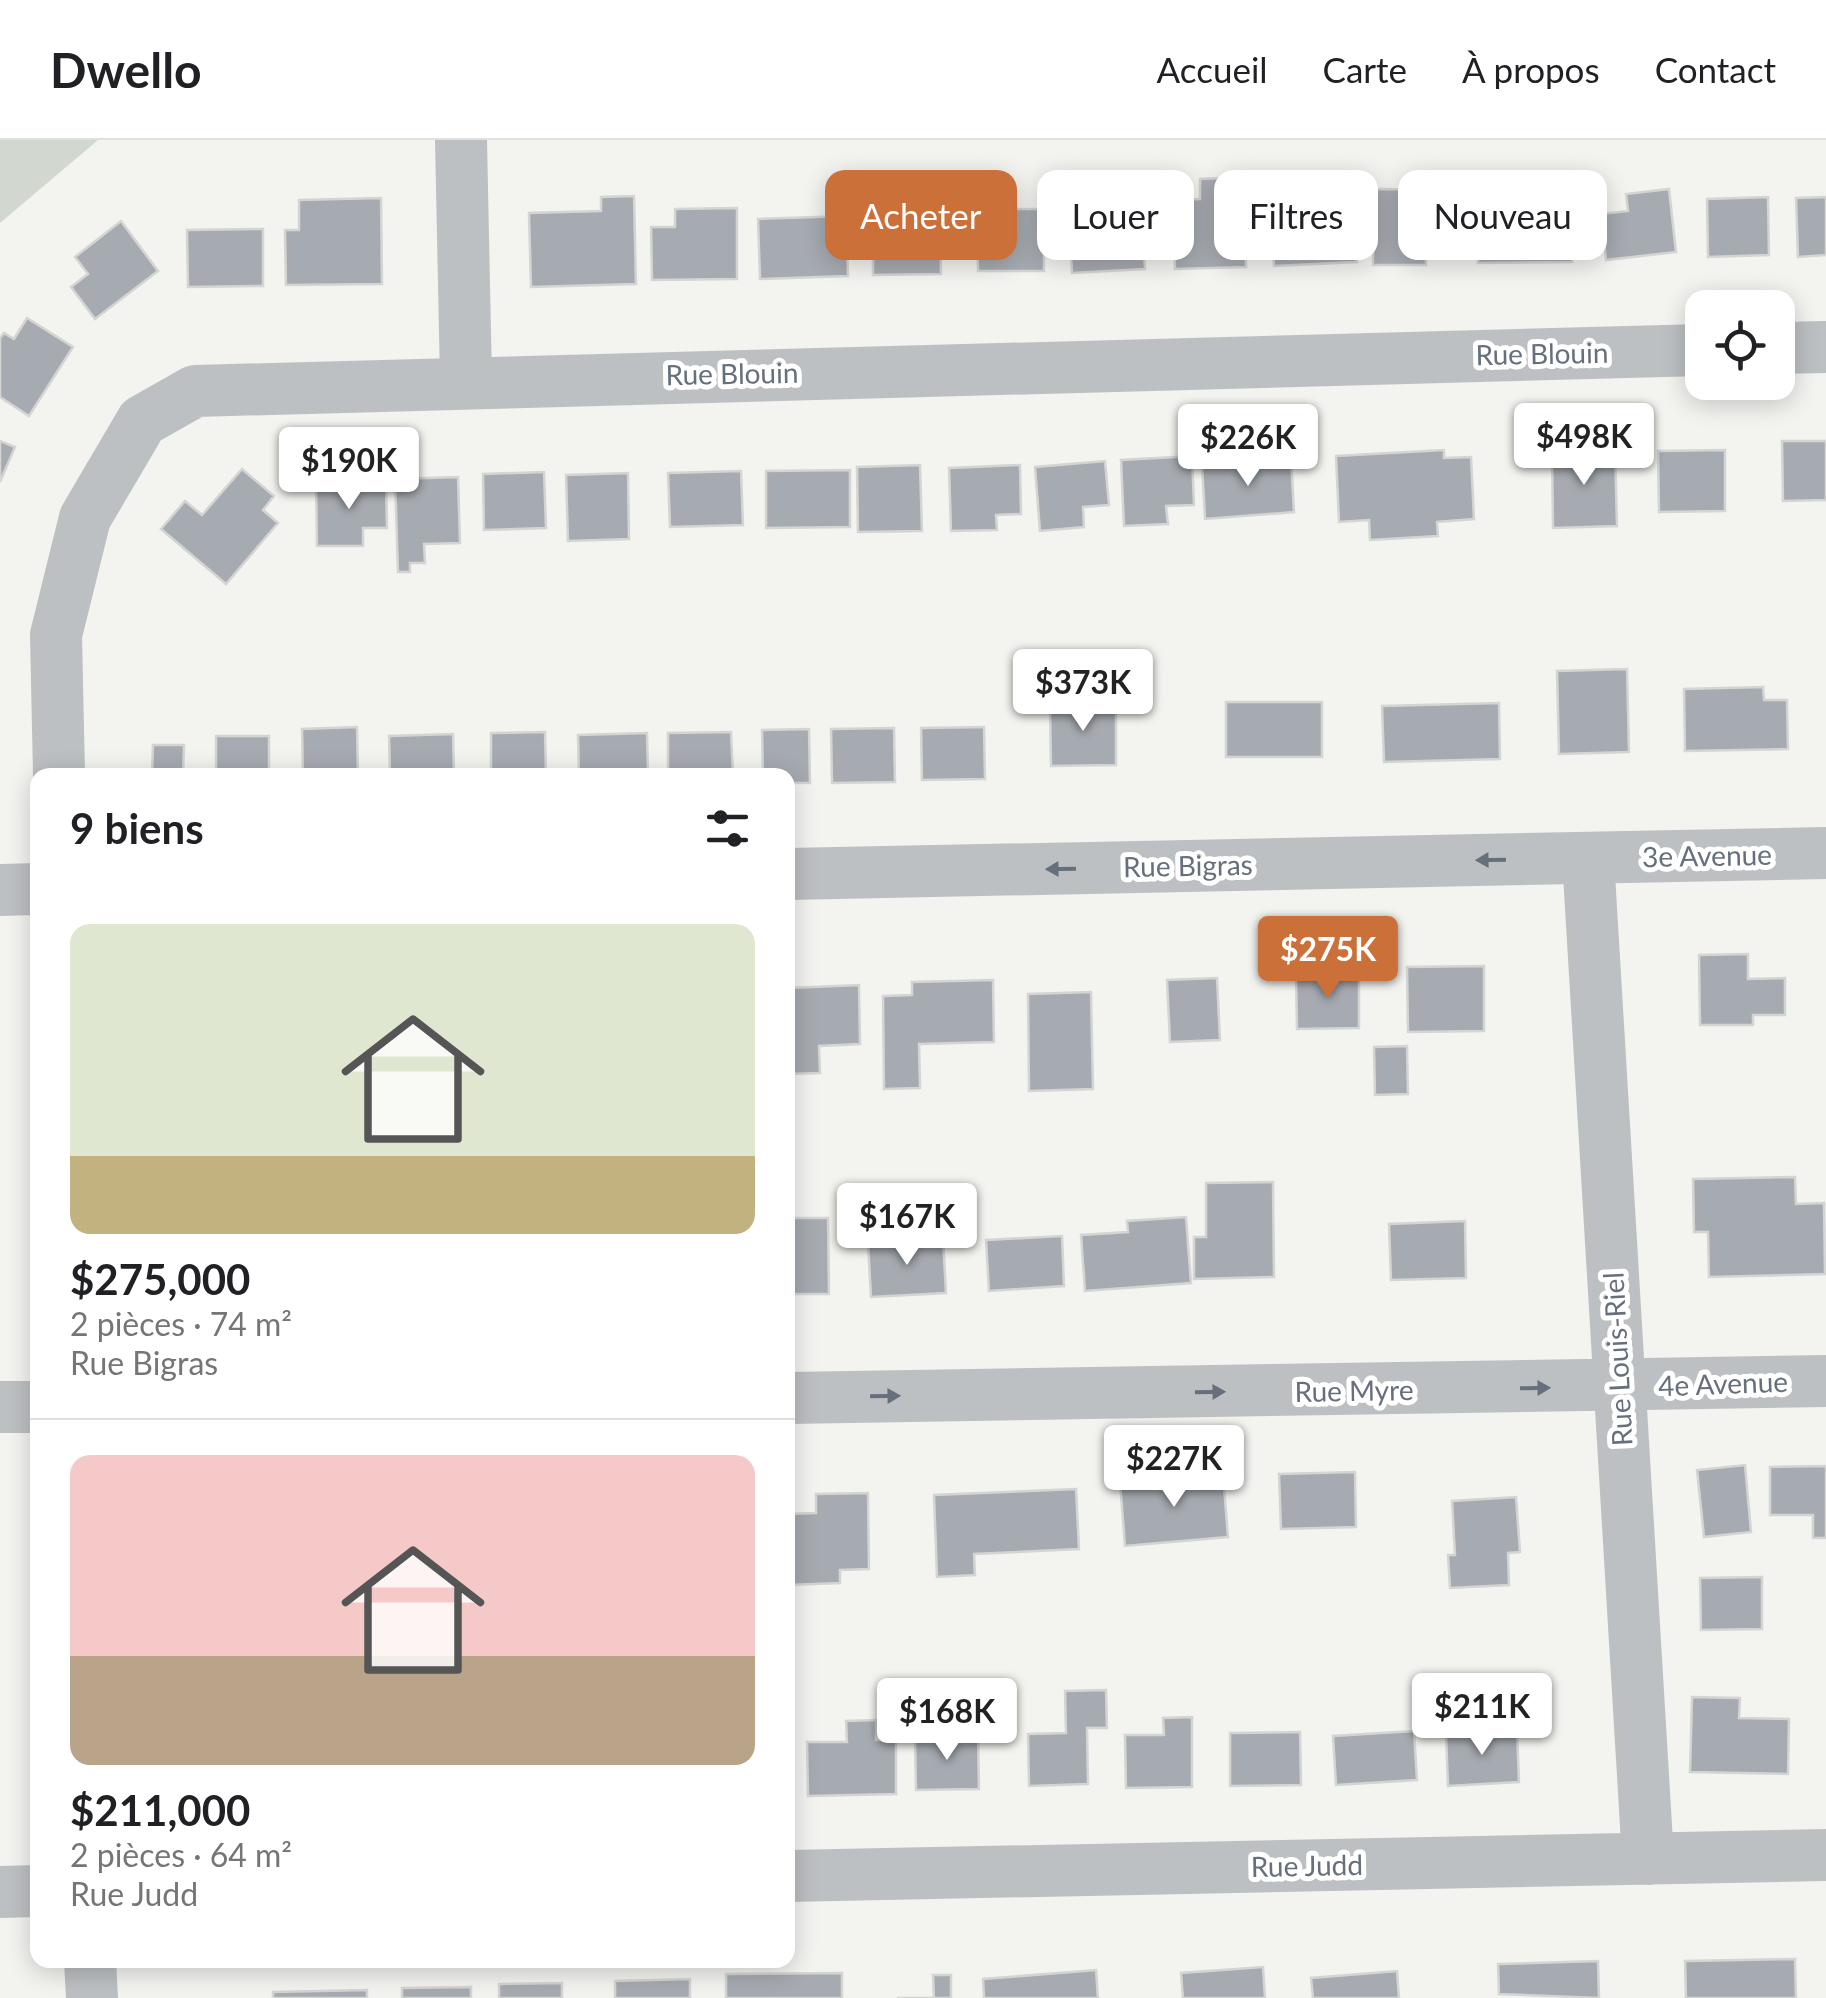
<!DOCTYPE html>
<html lang="fr">
<head>
<meta charset="utf-8">
<style>
	body { margin:0; font-family:Lato,sans-serif; background:#f6f6f6; color:#202124; height:100vh; display:flex; flex-direction:column; font-size:38px; white-space:nowrap }
	* { box-sizing:border-box; margin:0 }
	p { font-size:32px; color:#757577 }
	.icon { flex:none; width:55px; height:55px; fill:none; stroke:currentColor; stroke-width:2; stroke-linecap:round; stroke-linejoin:round }
	.map { position:relative; flex:1; overflow:hidden }
	.details { position:absolute; left:30px; top:628px; width:765px; height:1200px; display:flex; flex-direction:column; background:#fff; border-radius:20px; box-shadow:0 5px 25px #0003 }
	.details>* { flex:none }
	.guide { position:absolute; left:825px; top:30px; width:850px; height:90px; display:flex; gap:20px }
	.tools { position:absolute; left:1685px; top:150px; display:grid; gap:20px }
	.tools a { display:grid; place-items:center; width:110px; height:110px; border-radius:20px; background:#fff; box-shadow:0 5px 25px #0003; font-size:50px }
	.price { position:absolute; translate:-50% -85px; padding:0 22px; border-radius:10px; background:#fff; color:#222; font-size:32px; line-height:65px; filter:drop-shadow(0 2px 5px #0008) }
	.price::after { content:''; position:absolute; left:50%; top:60px; width:30px; height:22px; margin-left:-15px; background:inherit; clip-path:polygon(0 0,100% 0,50% 100%) }
	.price.on { background:#cb7039; color:#fff }
	ul { padding:0; list-style:none }
	li { display:grid; align-content:center; gap:20px; height:530px; padding:0 40px }
	li+li { border-top:2px solid #e0e0e0 }
	li span { display:grid; place-items:center; height:310px; border-radius:20px; color:#555 }
	li>.icon { margin-inline-start:auto }
	span .icon { width:180px; height:180px; fill:#fffc; stroke-width:1 }
	li b { font-size:42px }
	h2 { display:flex; justify-content:space-between; align-items:center; height:120px; padding:0 40px; font-size:42px }
	.chip { padding:0 35px; border-radius:20px; background:#fff; box-shadow:0 5px 25px #0003; font-size:35px; line-height:90px }
	.chip.on { background:#cb7039; color:#fff }
	header { display:flex; align-items:center; gap:60px; box-sizing:border-box; height:140px; padding:0 50px; background:#fff; border-bottom:2px solid #e0e0e0 }
	header strong { font-size:48px }
	nav { display:flex; gap:55px; margin-inline-start:auto; font-size:35px }
	.map>svg:first-child { display:block }
	.green { fill:#d2d8d0 }
	.building { fill:#a6abb1; stroke:#d4d5d3; stroke-width:2.5 }
	.lines { fill:none; stroke-linecap:round; stroke-linejoin:round }
	.minor { stroke:#bdc0c3; stroke-width:52 }
	.oneway { fill:#66707d }
	.labels { text-anchor:middle; stroke-width:10; stroke-linejoin:round; paint-order:stroke }
	.street-label { font-size:28px; fill:#66707d; stroke:#fff }
</style>
</head>
<body>
<header>
<strong>Dwello</strong>
<nav><a>Accueil</a><a>Carte</a><a>À propos</a><a>Contact</a></nav>
</header>
<div class="map">
<svg width="1826" height="1858" viewBox="0 0 1826 1858">
	<rect width="100%" height="100%" fill="#f3f3f0"/>
	<!-- green -->
	<path class="green" d="M0,0H98L0,83Z"/>
	<!-- building -->
	<path class="building" d="M1244,37L1246,127L1175,129L1173,60L1200,59V39Z
		M1316,47L1317,68L1353,66L1357,122L1274,126L1270,50Z
		M1373,49L1458,50L1457,103H1426V125H1373Z
		M1669,49L1676,112L1606,120L1601,74L1628,71L1626,54Z
		M634,56L636,144L531,147L529,73L601,71V57Z
		M1572,57V122L1478,123L1477,59Z
		M1768,57L1769,115L1708,117L1707,59Z
		M1826,57V115L1798,117L1796,58Z
		M381,58L382,144L286,145L285,90H299V60Z
		M737,68V139L652,140L651,87H675V69Z
		M977,69H1044V131H978Z
		M940,72L941,134L873,135V87H893V73Z
		M1142,74L1145,129L1072,133L1069,79Z
		M846,76L848,136L760,139L758,79Z
		M121,81L158,131L95,179L71,147L88,134L75,117Z
		M263,89V146L188,147L187,90Z
		M27,178L73,207L29,276L0,257V198L4,193L14,199Z
		M0,301L15,307L0,342Z
		M1782,301H1826V360L1783,361Z
		M1615,309L1617,386L1553,388L1552,310Z
		M1444,310V318L1471,317L1474,379L1437,382L1438,396L1370,400L1369,380L1339,382L1336,316Z
		M1725,310V371L1659,372L1658,311Z
		M1192,316L1194,365L1166,366L1168,384L1124,386L1121,320Z
		M1291,319L1294,372L1205,379L1202,325Z
		M1105,321L1109,365L1083,367L1084,387L1040,391L1035,327Z
		M920,325L922,391L858,392L857,327Z
		M1020,325L1021,374L996,375L997,390L951,391L949,328Z
		M242,329L274,356L263,370L278,383L226,444L161,389L185,361L202,375Z
		M850,330V387L766,388V331Z
		M741,331L743,385L670,387L668,333Z
		M544,332L546,388L484,390L483,334Z
		M628,333L629,399L568,401L566,335Z
		M458,337L460,403L424,404L425,423H410V432H398L395,339Z
		M386,342L387,388H363V406H317L316,343Z
		M1627,529L1629,612L1559,614L1557,531Z
		M1763,547L1764,560H1787L1788,609L1685,611L1684,549Z
		M1226,562H1322V617H1226Z
		M1050,563H1116V625L1051,626Z
		M1499,563L1500,619L1384,622L1382,566Z
		M357,587L358,635H303L302,589Z
		M984,587L985,639L922,640L921,588Z
		M894,588L895,642L832,643L831,589Z
		M809,589L810,643H788V635H763L762,590Z
		M545,592L546,635H491V593Z
		M731,592L733,635H668V593Z
		M647,593L648,635H579L578,595Z
		M453,594L454,635H390L389,596Z
		M216,596H269V635H216Z
		M153,605H184L183,635H152Z
		M1748,814V839L1785,838V875H1753V885H1700L1699,815Z
		M1484,826V891L1408,892L1407,827Z
		M1359,833V888L1297,889L1296,834Z
		M1217,838L1220,900L1170,902L1167,840Z
		M993,840L994,902L919,904L920,948L884,949L883,856L912,855V842Z
		M859,845L860,904L819,906L820,933L788,934V848Z
		M1091,852L1093,949L1029,951L1028,854Z
		M1407,906L1408,954L1375,955L1374,907Z
		M1795,1037L1796,1064L1824,1063L1825,1134L1709,1137L1708,1092H1694L1693,1039Z
		M1273,1042L1274,1137L1194,1139V1097H1206V1043Z
		M1186,1077L1191,1143L1085,1151L1081,1095L1128,1092L1127,1081Z
		M788,1078H828L829,1154H788Z
		M1465,1081L1466,1138L1391,1140L1389,1084Z
		M1062,1096L1064,1146L989,1151L986,1100Z
		M943,1098L946,1153L871,1157L868,1102Z
		M1745,1325L1751,1392L1704,1397L1697,1330Z
		M1826,1326V1398H1813V1375H1770V1327Z
		M1355,1332L1356,1387L1281,1389L1279,1334Z
		M1223,1334L1228,1397L1125,1406L1120,1342Z
		M1076,1349L1079,1409L974,1414L975,1435L937,1437L934,1355Z
		M868,1353L869,1429L840,1430V1443L788,1445V1374L816,1373V1354Z
		M1516,1357L1520,1412L1508,1413L1509,1445L1450,1448L1448,1415H1455L1452,1361Z
		M1762,1437V1489L1701,1490L1700,1438Z
		M1106,1550L1107,1588H1087L1088,1644L1029,1646L1028,1594L1066,1593L1065,1551Z
		M1692,1557L1740,1558L1739,1578L1789,1579L1788,1634L1690,1632Z
		M1192,1577V1647L1126,1648L1125,1595H1164L1163,1578Z
		M876,1580V1600H896V1654L808,1656L807,1602H847L846,1581Z
		M1517,1589L1519,1642L1448,1646L1446,1593Z
		M1414,1591L1417,1640L1336,1645L1333,1596Z
		M1300,1592L1301,1645L1230,1646V1593Z
		M978,1596L979,1649L916,1650L915,1598Z
		M1795,1819L1796,1858H1686L1685,1821Z
		M1598,1821L1599,1858L1499,1854L1498,1824Z
		M1263,1827L1265,1858H1183L1181,1833Z
		M1096,1830L1098,1858H984L983,1839Z
		M1397,1831L1399,1858H1313L1311,1838Z
		M842,1833V1858H726V1834Z
		M933,1835H951V1858H897H934Z
		M690,1839V1858H615V1841Z
		M562,1843V1858H499V1844Z
		M471,1847V1858H402V1848Z
		M367,1850V1858H273V1852Z"/>
	<g class="lines">
		<!-- minor -->
		<path class="minor" d="M461,0L466,240
			M1778,208L1826,207
			M59,635L56,495L85,378L142,281L195,251L1702,210
			M1588,718L1648,1719
			M788,734L1826,713
			M0,750L38,749
			M788,1258L1826,1241
			M0,1267H38
			M788,1736L1826,1715
			M0,1752L38,1751
			M90,1820L92,1858"/>
	</g>
	<!-- one-way arrows -->
	<defs><path id="oneway-solid" d="M-6-.8H1V-3.2L6.5 0L1 3.2V.8H-6Z" transform="scale(2.5)"/></defs>
	<g class="oneway">
		<use href="#oneway-solid" transform="translate(1491 720) rotate(179)"/>
		<use href="#oneway-solid" transform="translate(1061 729) rotate(179)"/>
		<use href="#oneway-solid" transform="translate(1535 1248) rotate(-1)"/>
		<use href="#oneway-solid" transform="translate(1210 1252) rotate(-1)"/>
		<use href="#oneway-solid" transform="translate(885 1256) rotate(-1)"/>
	</g>
	<g class="labels">
		<!-- street labels -->
		<g class="street-label">
			<text transform="translate(1542 214) rotate(-1)" y="10">Rue Blouin</text>
			<text transform="translate(732 234) rotate(-1)" y="10">Rue Blouin</text>
			<text transform="translate(1707 716) rotate(-1)" y="10">3e Avenue</text>
			<text transform="translate(1188 726) rotate(-1)" y="10">Rue Bigras</text>
			<text transform="translate(1618 1219) rotate(-93)" y="10">Rue Louis-Riel</text>
			<text transform="translate(1723 1244) rotate(-2)" y="10">4e Avenue</text>
			<text transform="translate(1354 1251) rotate(-1)" y="10">Rue Myre</text>
			<text transform="translate(1307 1726) rotate(-1)" y="10">Rue Judd</text>
		</g>
	</g>
</svg>
<div class="tools">
<a><svg class="icon" aria-label="locate" viewBox="0 0 24 24"><circle cx="12" cy="12" r="6"/><path d="M12 2v4M12 18v4M2 12h4M18 12h4"/></svg></a>
</div>
<b class="price" style="left:1584px;top:348px">$498K</b>
<b class="price" style="left:1248px;top:349px">$226K</b>
<b class="price" style="left:349px;top:372px">$190K</b>
<b class="price" style="left:1083px;top:594px">$373K</b>
<b class="price on" style="left:1328px;top:861px">$275K</b>
<b class="price" style="left:907px;top:1128px">$167K</b>
<b class="price" style="left:1174px;top:1370px">$227K</b>
<b class="price" style="left:1482px;top:1618px">$211K</b>
<b class="price" style="left:947px;top:1623px">$168K</b>
<div class="guide">
<a class="chip on">Acheter</a>
<a class="chip">Louer</a>
<a class="chip">Filtres</a>
<a class="chip">Nouveau</a>
</div>
<section class="details">
<h2>9 biens<svg class="icon" aria-label="filters" viewBox="0 0 24 24"><path d="M4 7h16M4 17h16"/><circle cx="9" cy="7" r="2"/><circle cx="15" cy="17" r="2"/></svg></h2>
<ul>
<li><span style="background:linear-gradient(#dfe7d0 75%,#c2b280 0)"><svg class="icon" aria-label="home" viewBox="0 0 24 24"><path d="M3 11l9-7 9 7M6 9v11h12V9"/></svg></span><div><b>$275,000</b><p>2 pièces · 74 m²</p><p>Rue Bigras</p></div></li>
<li><span style="background:linear-gradient(#f6c9c9 65%,#b9a48a 0)"><svg class="icon" aria-label="home" viewBox="0 0 24 24"><path d="M3 11l9-7 9 7M6 9v11h12V9"/></svg></span><div><b>$211,000</b><p>2 pièces · 64 m²</p><p>Rue Judd</p></div></li>
</ul>
</section>
</div>
</body>
</html>
